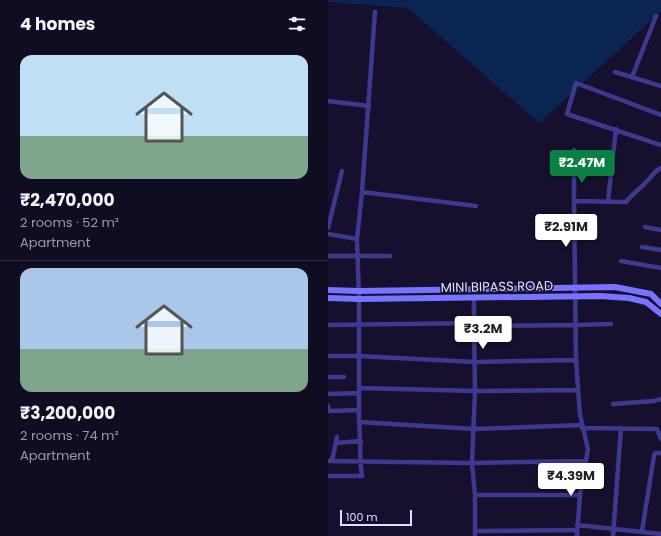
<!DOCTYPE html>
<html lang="en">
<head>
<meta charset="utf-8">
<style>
	body { margin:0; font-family:Poppins,sans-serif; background:#19152a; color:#f1f3f6; height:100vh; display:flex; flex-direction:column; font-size:15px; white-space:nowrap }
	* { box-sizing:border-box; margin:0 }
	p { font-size:13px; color:#9c9ba5 }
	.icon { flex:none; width:22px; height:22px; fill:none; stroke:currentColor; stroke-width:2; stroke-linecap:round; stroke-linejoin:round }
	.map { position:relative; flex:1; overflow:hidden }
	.side { display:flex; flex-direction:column; background:#100c22; width:328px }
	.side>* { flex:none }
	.scale { position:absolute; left:12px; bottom:10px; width:72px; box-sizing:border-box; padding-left:4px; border:2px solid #e1ddff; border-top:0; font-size:11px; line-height:14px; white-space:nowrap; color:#e1ddff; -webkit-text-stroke:3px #16102e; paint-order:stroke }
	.price { position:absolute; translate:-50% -34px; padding:0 9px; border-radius:4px; background:#fff; color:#222; font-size:13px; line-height:26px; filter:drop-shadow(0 1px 2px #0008) }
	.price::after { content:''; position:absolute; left:50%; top:24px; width:12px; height:9px; margin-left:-6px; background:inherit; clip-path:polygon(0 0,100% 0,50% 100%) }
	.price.active { background:#0b8043; color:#fff }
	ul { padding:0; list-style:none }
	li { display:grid; align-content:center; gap:8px; height:212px; padding:0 20px }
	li+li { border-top:1px solid #302c40 }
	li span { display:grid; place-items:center; height:124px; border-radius:12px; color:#555 }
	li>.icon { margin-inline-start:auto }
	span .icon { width:72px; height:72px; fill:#fffc; stroke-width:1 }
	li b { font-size:17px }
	h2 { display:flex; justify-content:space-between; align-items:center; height:48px; padding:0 20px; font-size:17px }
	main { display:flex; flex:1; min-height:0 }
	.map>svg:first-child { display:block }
	.water { fill:#0a2552 }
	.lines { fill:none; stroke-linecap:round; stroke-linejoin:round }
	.street { stroke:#3d398e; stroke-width:4.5 }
	.secondary { stroke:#7874ff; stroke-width:6 }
	.labels { text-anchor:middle; stroke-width:3; stroke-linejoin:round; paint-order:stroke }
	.street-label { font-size:13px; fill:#e1ddff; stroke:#16102e }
</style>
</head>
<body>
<main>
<section class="side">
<h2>4 homes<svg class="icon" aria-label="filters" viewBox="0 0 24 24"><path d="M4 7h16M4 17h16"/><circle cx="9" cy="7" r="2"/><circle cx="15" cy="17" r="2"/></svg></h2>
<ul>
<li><span style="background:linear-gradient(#bfe0f5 65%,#7fa58c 0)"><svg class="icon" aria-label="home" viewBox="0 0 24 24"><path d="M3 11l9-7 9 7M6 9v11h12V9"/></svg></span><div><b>₹2,470,000</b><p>2 rooms · 52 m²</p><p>Apartment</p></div></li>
<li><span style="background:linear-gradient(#a9c7e8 65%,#7fa58c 0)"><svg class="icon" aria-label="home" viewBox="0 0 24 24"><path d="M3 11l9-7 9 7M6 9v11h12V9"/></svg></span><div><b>₹3,200,000</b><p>2 rooms · 74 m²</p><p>Apartment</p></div></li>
</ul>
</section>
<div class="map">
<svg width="333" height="536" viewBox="0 0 333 536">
	<rect width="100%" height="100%" fill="#16102e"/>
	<!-- water -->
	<path class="water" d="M0,0H333V11L211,123L80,8L0,2Z"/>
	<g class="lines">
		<!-- street -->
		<path class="street" d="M287,72L333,86
			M304,77L328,16
			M0,101L41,106
			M333,115L248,83L239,114L333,145
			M246,150V201L298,202C304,194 312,189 319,181C324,177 327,170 333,168
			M34,192L148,206
			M246,201L248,360L252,415L260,449L252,495L249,536
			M280,201L288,129
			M317,227L333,230
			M0,228L14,171
			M0,234L29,239
			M314,247L333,250
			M0,256H62
			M293,261L333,268
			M146,297V323
			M0,325L146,323L147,391L144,463L147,495V536
			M146,326L248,325L283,324
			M0,356H31L147,362L248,360
			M0,377H16
			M31,388L147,391L250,390
			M0,394L31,393
			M285,404L326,401L333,399
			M0,406L1,411L31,410
			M31,422L146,429L254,425
			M254,428L329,429L333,439
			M8,443L33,441
			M0,461L144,463L258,461
			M4,461L9,437
			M0,476H34C31,458 33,440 31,422V299L29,239L34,192L47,12
			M147,495H252
			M249,525L333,534
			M148,531L249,530
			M314,531L326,456L327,453H333
			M285,536L293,428"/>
		<!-- secondary -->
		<path class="secondary" d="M0,290L31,291L287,287L323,294L333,304
			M0,298L31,299L272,296L301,298L318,302L333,314"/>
	</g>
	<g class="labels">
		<!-- street labels -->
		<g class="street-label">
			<text transform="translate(169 286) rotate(-1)" y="5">MINI BIPASS ROAD</text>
		</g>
	</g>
</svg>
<div class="scale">100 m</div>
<b class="price active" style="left:254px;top:184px">₹2.47M</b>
<b class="price" style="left:238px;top:248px">₹2.91M</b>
<b class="price" style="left:155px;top:350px">₹3.2M</b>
<b class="price" style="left:243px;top:497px">₹4.39M</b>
</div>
</main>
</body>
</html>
